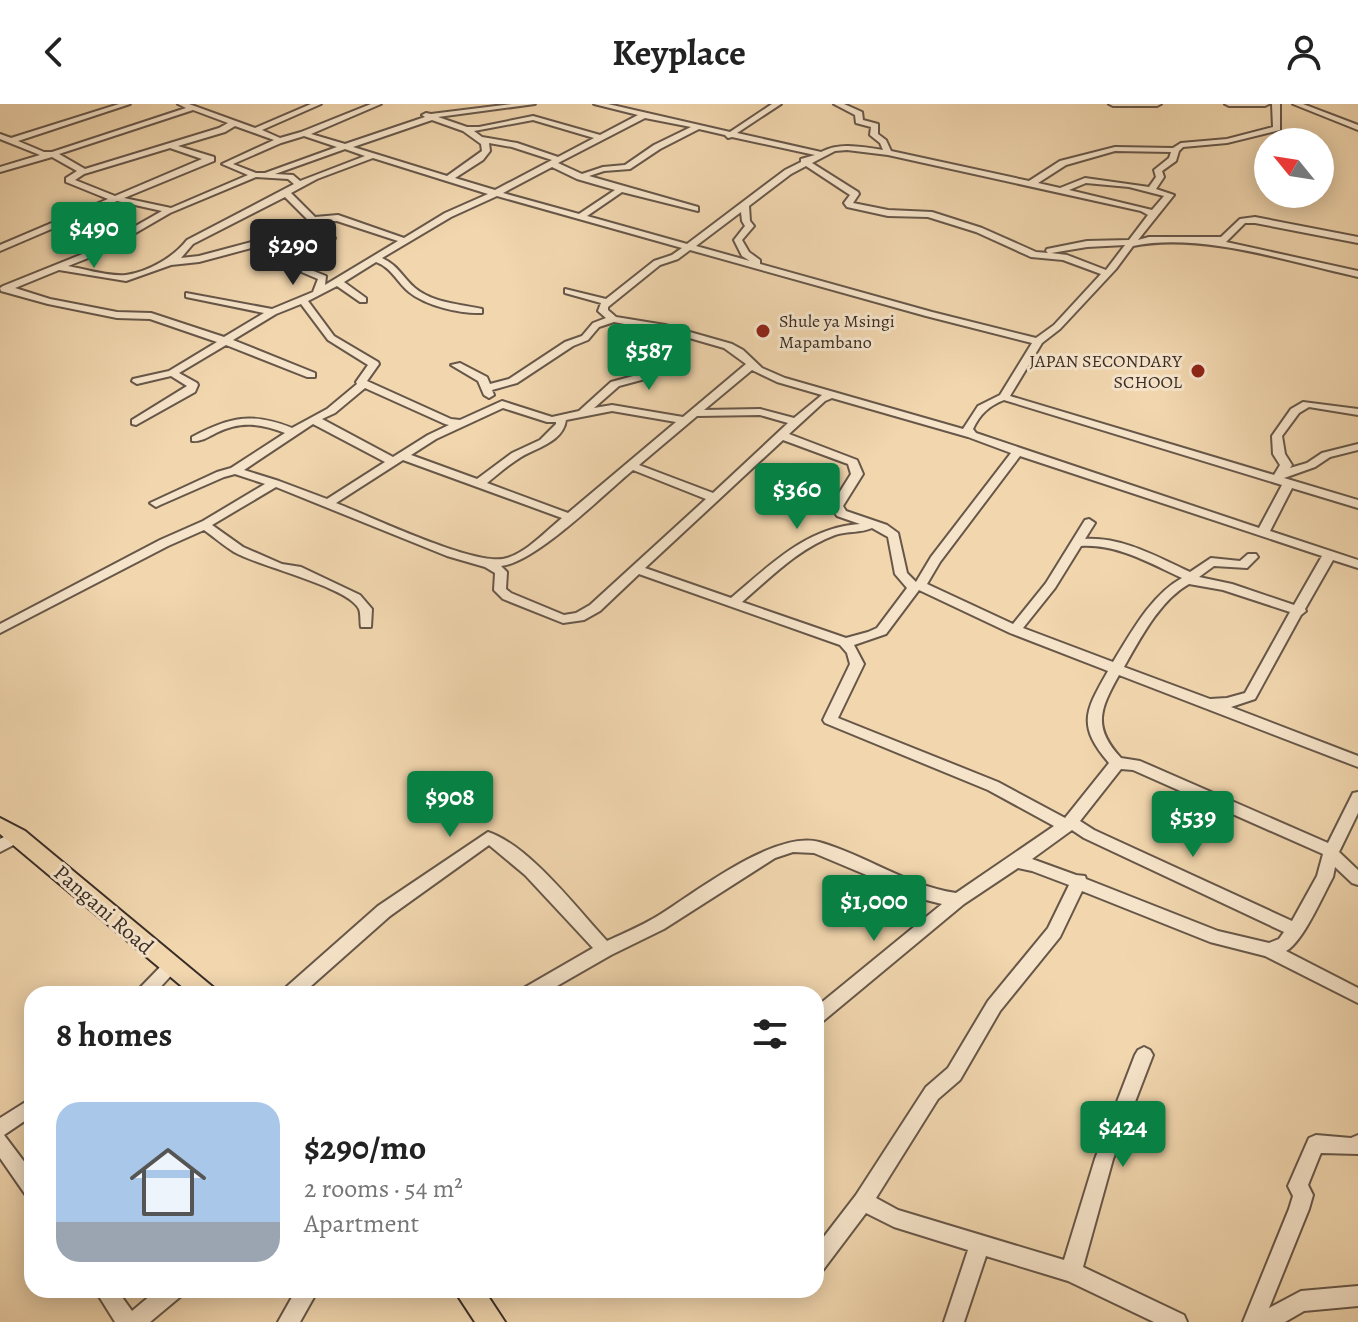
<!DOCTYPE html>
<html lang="en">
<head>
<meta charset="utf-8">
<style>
	body { margin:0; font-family:Alegreya,serif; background:#f2f2f2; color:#222; height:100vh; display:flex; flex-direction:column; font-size:30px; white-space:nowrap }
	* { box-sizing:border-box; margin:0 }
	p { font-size:26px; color:#767676 }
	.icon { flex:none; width:44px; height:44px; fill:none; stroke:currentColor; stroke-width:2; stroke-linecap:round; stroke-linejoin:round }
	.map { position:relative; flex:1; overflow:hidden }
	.panel { position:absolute; left:24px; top:882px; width:800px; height:312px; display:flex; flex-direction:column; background:#fff; border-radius:24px; box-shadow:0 4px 20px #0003 }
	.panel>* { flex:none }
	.needle { width:52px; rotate:300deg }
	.tools { position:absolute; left:1254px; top:24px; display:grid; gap:16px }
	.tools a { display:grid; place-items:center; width:80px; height:80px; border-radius:50%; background:#fff; box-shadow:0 4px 20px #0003; font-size:40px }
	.price { position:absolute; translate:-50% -68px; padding:0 18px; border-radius:8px; background:#0b8043; color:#fff; font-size:26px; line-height:52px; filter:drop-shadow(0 2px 4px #0008) }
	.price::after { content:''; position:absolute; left:50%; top:48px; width:24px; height:18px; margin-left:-12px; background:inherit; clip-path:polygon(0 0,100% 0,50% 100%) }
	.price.selected { background:#222; color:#fff }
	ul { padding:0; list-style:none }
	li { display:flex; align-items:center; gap:24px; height:200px; padding:0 32px }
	li span { display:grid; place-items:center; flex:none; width:224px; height:160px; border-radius:24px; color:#555 }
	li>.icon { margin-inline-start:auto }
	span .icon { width:96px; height:96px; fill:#fffc; stroke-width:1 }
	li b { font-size:34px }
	h2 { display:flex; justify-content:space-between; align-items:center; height:96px; padding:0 32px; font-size:34px }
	header { display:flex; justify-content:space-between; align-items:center; height:104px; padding:0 32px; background:#fff; font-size:36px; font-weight:700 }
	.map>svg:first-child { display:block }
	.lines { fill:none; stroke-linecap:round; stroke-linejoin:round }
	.minor-casing { stroke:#675749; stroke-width:4 }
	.major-casing { stroke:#392d27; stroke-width:4 }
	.minor { fill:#f6e4ca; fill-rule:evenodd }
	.major { fill:#f1d6ae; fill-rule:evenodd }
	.poi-dot { fill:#8f2418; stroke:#f6e4ca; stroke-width:3 }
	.labels { text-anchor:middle; stroke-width:6; stroke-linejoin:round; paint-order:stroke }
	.far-poi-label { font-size:18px; fill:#392d27; stroke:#f6e4ca; text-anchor:start }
	.street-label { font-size:22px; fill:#392d27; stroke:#f6e4ca }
</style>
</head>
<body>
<header><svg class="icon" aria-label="back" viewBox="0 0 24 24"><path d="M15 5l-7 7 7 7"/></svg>Keyplace<svg class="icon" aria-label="person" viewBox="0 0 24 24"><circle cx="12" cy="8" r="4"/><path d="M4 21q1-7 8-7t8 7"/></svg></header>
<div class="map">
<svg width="1358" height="1218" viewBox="0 0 1358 1218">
	<rect width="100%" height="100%" fill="#f1d6ae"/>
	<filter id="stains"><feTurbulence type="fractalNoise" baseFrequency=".0025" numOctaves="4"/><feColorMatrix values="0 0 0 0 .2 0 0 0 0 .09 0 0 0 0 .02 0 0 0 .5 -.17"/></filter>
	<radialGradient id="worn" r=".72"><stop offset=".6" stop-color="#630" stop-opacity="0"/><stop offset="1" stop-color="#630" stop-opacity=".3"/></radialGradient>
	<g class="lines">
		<defs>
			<path id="minor" d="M119,0H130L18,37L44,48H52L186,4L178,0H189L255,24L311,0H321L262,26L280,34L301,28L371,0H381L311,30L345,40L425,13L422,11L426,9L431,10L512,0H535L438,13L467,23H479L533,12L600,31L638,11L594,0H608L730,28L772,0H781L737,29L821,48C841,38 861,43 883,46L880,39L870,31L871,23L856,19L855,11L834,0H844L862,8L863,16L878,20V30L886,36L891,47L1029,77L1060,57L1115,43L1173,44L1181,39L1227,35L1273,23L1272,0H1280V26L1227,39L1183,43L1179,47L1176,57L1162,67L1164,73L1156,85L1174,91L1138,136L1149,133H1221L1240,115L1255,113L1358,133V139L1255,119H1245L1226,138L1358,167V173C1290,158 1201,128 1133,142L1116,165L1060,225L1042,239L1010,292L1274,371L1280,361L1273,350L1272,332L1291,305L1303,298L1358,305V311L1309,303L1299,309L1282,332L1285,350L1292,361L1290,364L1307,359L1322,349L1358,340V346L1330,353L1315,363L1284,374L1358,396V404L1292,384L1270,427L1358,456V464L1333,456L1305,505L1306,507L1301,511L1255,595L1231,603L1358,652V663L1119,571C1100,605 1092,623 1121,654L1140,657L1328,739L1353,689L1358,688V709L1339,748L1358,766V781L1352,779L1335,763L1333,773C1323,791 1303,838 1286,847L1358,884V899L1265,852L1210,838L1082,787L1060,833L1000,907L960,976L938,995L876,1094L898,1106L1064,1156L1095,1055L1135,951L1138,946L1144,943L1150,946L1153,951L1113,1055L1083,1163L1184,1211L1187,1218H1154L1068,1177L986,1152L964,1218H944L968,1146L894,1123L866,1109L823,1166L816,1169V1143L856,1091L926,983L948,964L988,897L1048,824L1069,781L1032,767L1018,764L964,800L822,918L816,920V903L942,800L926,796L814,749L793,748L775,754L664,825L611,851L543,890H519L522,885L593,844L525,771L489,741L390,812L302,890H281L284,885L378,802L488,728C530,742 577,805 607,837C624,829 641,822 656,813C695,789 774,726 819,738C866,751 907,782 956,789L1054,722L988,686L825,619L823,616L850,560L847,549L840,541L639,470L600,507L584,516L563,519L503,495L494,486L495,469L485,463L447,452L276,383L212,421L243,443L282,460L301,463L360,491L372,505L371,523H361C360,518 361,510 359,505C349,483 258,462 234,448C224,442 214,433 204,426L168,442L0,529V520L160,436L203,417L265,380L235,370L224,373L160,401L156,403L150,399L217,368L231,364L285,329C260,319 240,317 216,329C208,333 201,338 192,337V333C230,313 251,308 292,324L327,305L357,280L356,278L368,261L328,236L301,200L276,210L233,236L315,269V273H307L226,241L179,269L197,279L198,281L195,288L136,321L132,320V316L187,282L171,272L137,280L132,277L133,275L169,267L217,238L150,215L117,214L48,200L1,187L0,184L3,182L95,145L162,107L117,97L0,147V141L108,95L66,78V74L77,67L52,53L0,68V63L40,51L0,35V30L11,34ZM193,6L228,19L219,24L85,65L59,50ZM645,14L691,23L654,41L625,61L603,63L582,70L558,59ZM432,16L463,27L481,40L482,47L447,72L353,43ZM533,16L594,34L558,53L517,39L482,33L474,27ZM235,22L274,36L222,60L248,71L171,104L124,94L214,57V53L178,42L225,28ZM699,25L725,31L728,34L732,33L815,51L801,55V58L785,66L687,140L587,112L622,88L698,107V103L589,72L604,67L630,65L660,45ZM304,32L337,43L265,69H256L233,60L281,39ZM489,39L512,43L552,56L495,86L455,74L483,56L490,47ZM170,44L202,55L115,92L75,76L84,70ZM345,45L365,52L300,77L293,71L275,70ZM847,46L888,51L1141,107L1148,111L1129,136L1087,137L1047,145L1046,147L1048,149L1036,148L982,124L932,108L888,106L853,99L859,90L858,88L812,59L835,47ZM1115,47L1171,48L1169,54L1154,66L1156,73L1149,83L1085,74L1060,84L1038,79L1066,61ZM373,54L488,90L445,109L404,134L338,111L315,113L291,89L317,75ZM806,62L850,91L844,99L847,103L888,112L928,113L976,128L1031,153L1063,156L1101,170L1054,221L1036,234L932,208L760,160V156L749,148L742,136L754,122L750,117L749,102L791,70ZM552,63L577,75L615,86L579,110L503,89ZM256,73L288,75L294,80L187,136C174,153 148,168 126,171C111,173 84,165 68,162L101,149L170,109ZM1086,79L1129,83L1164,92L1152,106L1069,86ZM497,92L682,144L672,151L654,157L606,195L565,185V189L601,199L598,207L606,214L593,219L582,232L565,238L509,275L490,280L487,273L460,259L451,261L478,277L484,291L489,294L494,291L492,286L517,279L573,242L588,236L599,223L614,218L671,229L651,246L637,271L611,278L579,307L552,313L502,297L460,316L451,315L367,277L379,260L378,258L334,232L308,197L337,182L360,198H366V194L344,178L376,158C392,164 397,178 409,188C426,202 461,210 482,209V205C460,200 433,199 415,184C403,174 398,161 382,154L451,113ZM285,93L326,134L322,143L283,160L318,175L313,188L272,205L186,189V193L264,209L224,233L151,209L117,208L50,195L15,184L59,166L126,177L171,161L199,158L259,142L305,135V131L302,130L259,136L199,152L181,154L193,140ZM741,108L742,117L745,122L734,136L742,152L750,157L696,142ZM337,117L398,137L325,181L326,172L296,160L329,147L335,134L320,118ZM1125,141L1106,166L1067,151L1051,149L1087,143ZM690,146L926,212L1032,239L1000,291L978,302L963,325L785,274L762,264L743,246L732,240L665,221L616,213L608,206V203L660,161L678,155ZM679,231L724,244L746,260L683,313L612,301L594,304L619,282L645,275L659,250ZM752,266L777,278L822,291L794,314L760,305L704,306ZM365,284L445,320L449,321L428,331L393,353L322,315L335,309ZM832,294L968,333L1011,349L931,453L916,478L907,469L898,429L887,421L846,407L843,402L863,370L857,356L789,330L825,297ZM1004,296L1282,381L1259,424L976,329L973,325C980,310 989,302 1004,296ZM503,304L547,318H556V320L540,336L512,349L477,375L411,351L436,335ZM612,307L676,318L568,409L487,379C497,371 507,362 518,355C534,344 563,339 566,316ZM760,311L788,319L713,389L639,361L697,312ZM313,320L385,358L327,395L279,377L244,366ZM783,336L848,360L851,370L831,402L837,412L860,420C807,423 769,462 731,494L645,464ZM1020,352L1322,452L1294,501L1232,480L1199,473L1214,462L1247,464L1258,453L1256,450H1248L1240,457L1211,454L1190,468C1157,453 1123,433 1085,435L1095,419L1089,415L1085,416L1046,479L1013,520L927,480L940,458ZM403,356L562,414C545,428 527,448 507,454C477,464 370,412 336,399ZM633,366L706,395L590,501L576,509L564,511L511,489L506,485L507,468L501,462C535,459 604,390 633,366ZM872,424L888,433L895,470L907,484L877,524L868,528L846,534L742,498C770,474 799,444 835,431C847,427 861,429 872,424ZM1081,442C1118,440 1149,459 1182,474C1151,491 1131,529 1113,558L1023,524L1055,484ZM1189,480L1223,486L1290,508L1245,589L1227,594L1210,595L1124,563C1140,535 1160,496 1189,480ZM919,486L1010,529L1108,567C1086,606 1076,621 1109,659L1065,714L998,678L838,614L864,560L854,541L886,530ZM1121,665L1133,666L1323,750L1317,772L1292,817L1094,726L1080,717ZM1072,726L1084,734L1284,828L1279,835L1269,839L1218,827L1086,775L1085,772L1076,771L1032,755Z
				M1109,0H1161L1157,2H1113Z
				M1225,0H1269L1265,2H1229Z
				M1293,0H1303L1358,21V26Z
				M18,726L23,728L26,732L23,736L0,748V735Z
				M171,856L177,858L179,863L154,890H134L165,858Z
				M32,994V1012L4,1031L32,1068V1093L25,1090L0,1054V1014Z
				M1316,1031L1351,1034L1358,1031V1050L1321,1049L1320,1051L1308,1081L1313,1091L1309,1105L1269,1204L1301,1187L1358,1182V1202L1304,1207L1285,1218H1243L1289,1105L1293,1092L1288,1082L1309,1034Z
				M95,1186H117L132,1207L157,1186H183L180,1193L150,1218H115Z
				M296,1186H318L300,1218H278Z"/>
			<path id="major" d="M0,714L25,727L214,884L217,890H191L0,730Z
				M454,1186H484L505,1218H475Z"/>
		</defs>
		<!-- minor casing -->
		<use href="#minor" class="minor-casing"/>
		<!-- major casing -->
		<use href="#major" class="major-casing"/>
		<!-- minor -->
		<use href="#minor" class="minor"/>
		<!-- major -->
		<use href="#major" class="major"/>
	</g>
	<!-- markers -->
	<g class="poi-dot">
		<circle cx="763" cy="227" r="8"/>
		<circle cx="1198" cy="267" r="8"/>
	</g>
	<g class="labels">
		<!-- far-poi labels -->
		<g class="far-poi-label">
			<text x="779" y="223">Shule ya Msingi<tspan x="779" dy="21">Mapambano</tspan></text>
			<text x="1182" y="263" text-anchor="end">JAPAN SECONDARY<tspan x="1182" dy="21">SCHOOL</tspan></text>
		</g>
		<!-- street labels -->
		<g class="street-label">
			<text transform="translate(104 805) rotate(41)" y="8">Pangani Road</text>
		</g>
	</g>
	<rect width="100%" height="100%" filter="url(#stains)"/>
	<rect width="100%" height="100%" fill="url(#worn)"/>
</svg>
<div class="tools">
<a><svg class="needle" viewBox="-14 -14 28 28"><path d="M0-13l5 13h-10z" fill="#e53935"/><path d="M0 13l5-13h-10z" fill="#767676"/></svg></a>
</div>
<b class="price" style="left:94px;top:166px">$490</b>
<b class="price selected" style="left:293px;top:183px">$290</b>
<b class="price" style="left:649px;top:288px">$587</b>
<b class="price" style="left:797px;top:427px">$360</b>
<b class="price" style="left:450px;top:735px">$908</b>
<b class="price" style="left:1193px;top:755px">$539</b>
<b class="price" style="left:874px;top:839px">$1,000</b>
<b class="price" style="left:1123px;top:1065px">$424</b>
<section class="panel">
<h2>8 homes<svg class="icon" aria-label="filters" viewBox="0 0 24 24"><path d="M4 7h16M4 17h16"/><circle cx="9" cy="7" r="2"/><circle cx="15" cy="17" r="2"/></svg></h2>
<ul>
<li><span style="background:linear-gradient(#a9c7e8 75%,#9aa5b1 0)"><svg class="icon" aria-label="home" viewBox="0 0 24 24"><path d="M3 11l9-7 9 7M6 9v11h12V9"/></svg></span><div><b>$290/mo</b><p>2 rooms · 54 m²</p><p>Apartment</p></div></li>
</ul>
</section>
</div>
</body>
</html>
